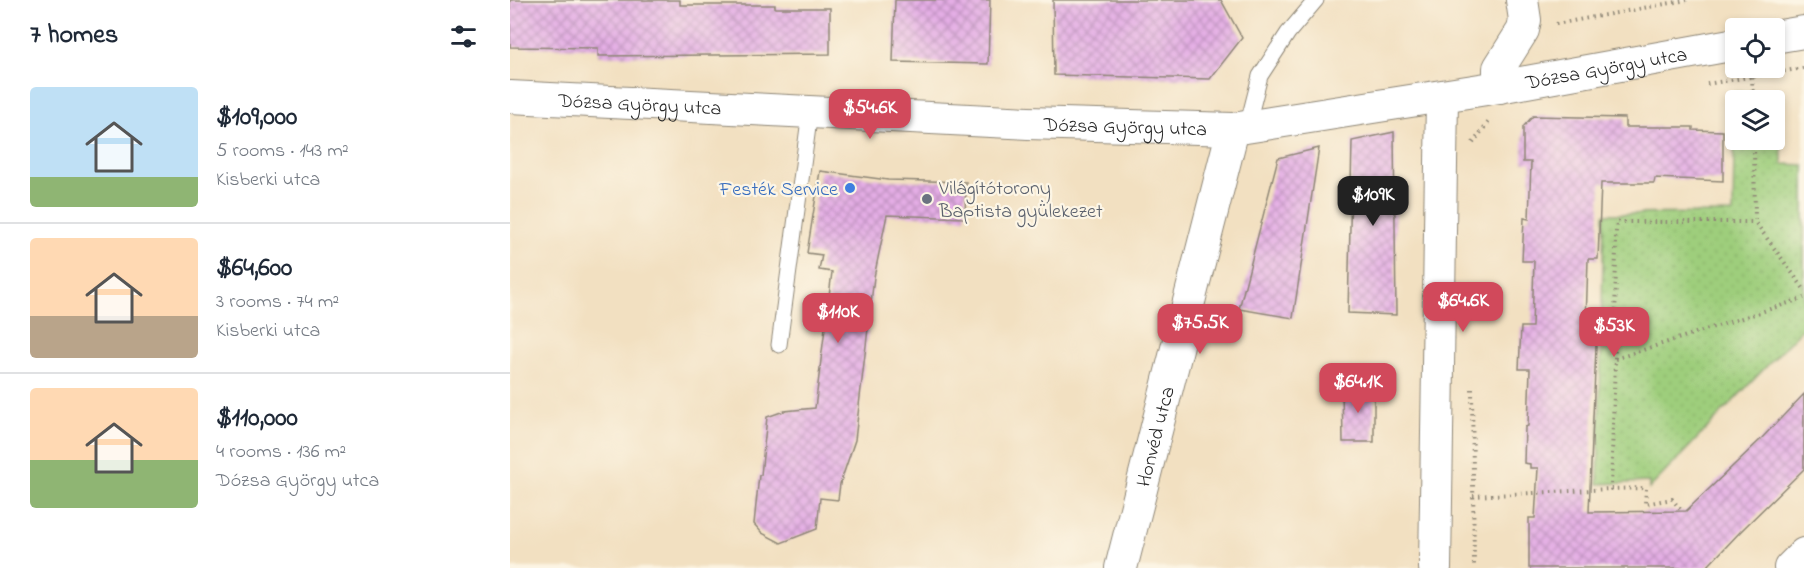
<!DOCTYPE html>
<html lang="en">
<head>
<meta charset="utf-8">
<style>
	body { margin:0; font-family:"Indie Flower",sans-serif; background:#f6f6f7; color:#1f2937; height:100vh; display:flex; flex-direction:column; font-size:22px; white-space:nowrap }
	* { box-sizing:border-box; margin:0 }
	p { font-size:20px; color:#747a83 }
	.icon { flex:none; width:33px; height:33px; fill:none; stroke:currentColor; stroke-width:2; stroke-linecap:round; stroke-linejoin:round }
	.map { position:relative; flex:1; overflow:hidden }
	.drawer { display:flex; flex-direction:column; background:#fff; width:510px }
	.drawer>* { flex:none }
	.controls { position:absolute; left:1215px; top:18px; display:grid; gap:12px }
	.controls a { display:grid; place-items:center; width:60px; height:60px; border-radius:6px; background:#fff; box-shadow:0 3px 9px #0003; font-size:30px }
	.price { position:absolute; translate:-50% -51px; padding:0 14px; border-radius:12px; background:#d1495b; color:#fff; font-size:20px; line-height:39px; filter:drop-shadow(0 2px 3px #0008) }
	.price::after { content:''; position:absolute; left:50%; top:36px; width:18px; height:14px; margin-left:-9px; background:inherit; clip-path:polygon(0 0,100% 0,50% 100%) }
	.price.current { background:#222; color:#fff }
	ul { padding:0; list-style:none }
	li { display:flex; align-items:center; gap:18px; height:150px; padding:0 30px }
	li+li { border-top:2px solid #e0e1e3 }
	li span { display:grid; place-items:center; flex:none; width:168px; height:120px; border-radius:6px; color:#555 }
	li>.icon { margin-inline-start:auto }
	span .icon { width:72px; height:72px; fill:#fffc; stroke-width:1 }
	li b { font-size:26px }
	h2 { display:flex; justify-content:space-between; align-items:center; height:72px; padding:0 30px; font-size:26px }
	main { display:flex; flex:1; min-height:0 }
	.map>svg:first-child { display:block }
	.grass { fill:url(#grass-dots); stroke:#647c54; stroke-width:1.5; fill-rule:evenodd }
	.building { fill:url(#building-cross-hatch) }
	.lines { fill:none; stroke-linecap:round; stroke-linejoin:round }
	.service-casing { stroke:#8e8676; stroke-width:17 }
	.minor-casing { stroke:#8e8676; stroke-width:34 }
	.path { stroke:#8e8676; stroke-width:4; stroke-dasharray:1.5 4.5; stroke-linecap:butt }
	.service { stroke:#fff; stroke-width:15 }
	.minor { stroke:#fff; stroke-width:32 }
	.shop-dot { fill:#3f7fe0; stroke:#fcf5e5; stroke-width:2 }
	.worship-dot { fill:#6b7280; stroke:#fcf5e5; stroke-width:2 }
	.labels { text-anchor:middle; stroke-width:4.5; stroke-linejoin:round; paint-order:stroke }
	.street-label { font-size:20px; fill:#2b2b2b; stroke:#fcf5e5 }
	.worship-label { font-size:20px; fill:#5b616d; stroke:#fcf5e5; text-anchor:start }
	.shop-label { font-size:20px; fill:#366cbe; stroke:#fcf5e5; text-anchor:end }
</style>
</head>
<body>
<main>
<section class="drawer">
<h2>7 homes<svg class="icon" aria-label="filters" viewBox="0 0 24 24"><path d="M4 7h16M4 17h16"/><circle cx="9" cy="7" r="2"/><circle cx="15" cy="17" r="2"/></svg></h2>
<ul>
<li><span style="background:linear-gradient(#bfe0f5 75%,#8fb573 0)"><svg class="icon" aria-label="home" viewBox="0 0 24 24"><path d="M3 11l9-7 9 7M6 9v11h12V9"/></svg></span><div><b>$109,000</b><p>5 rooms · 143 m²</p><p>Kisberki utca</p></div></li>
<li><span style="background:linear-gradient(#ffd9b3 65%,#b9a48a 0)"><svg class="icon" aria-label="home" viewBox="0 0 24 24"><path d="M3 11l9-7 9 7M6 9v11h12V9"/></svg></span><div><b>$64,600</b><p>3 rooms · 74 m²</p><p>Kisberki utca</p></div></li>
<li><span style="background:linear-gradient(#ffd9b3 60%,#8fb573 0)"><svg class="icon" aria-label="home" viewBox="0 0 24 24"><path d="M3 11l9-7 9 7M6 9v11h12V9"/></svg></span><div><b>$110,000</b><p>4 rooms · 136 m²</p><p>Dózsa György utca</p></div></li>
</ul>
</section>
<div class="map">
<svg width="1294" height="568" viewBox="0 0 1294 568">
	<defs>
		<pattern id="grass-dots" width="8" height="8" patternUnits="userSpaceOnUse" patternTransform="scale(1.5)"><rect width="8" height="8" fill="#9ece7c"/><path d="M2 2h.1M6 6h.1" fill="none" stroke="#88b16b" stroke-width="1.8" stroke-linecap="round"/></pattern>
		<pattern id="building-cross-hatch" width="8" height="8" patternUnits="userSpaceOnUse" patternTransform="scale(1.5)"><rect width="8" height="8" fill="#e4ade5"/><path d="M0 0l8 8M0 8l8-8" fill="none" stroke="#b98dba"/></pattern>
	</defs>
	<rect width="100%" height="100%" fill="#fcf5e5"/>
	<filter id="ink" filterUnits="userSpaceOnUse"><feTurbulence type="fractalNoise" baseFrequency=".0167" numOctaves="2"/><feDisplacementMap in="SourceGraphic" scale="12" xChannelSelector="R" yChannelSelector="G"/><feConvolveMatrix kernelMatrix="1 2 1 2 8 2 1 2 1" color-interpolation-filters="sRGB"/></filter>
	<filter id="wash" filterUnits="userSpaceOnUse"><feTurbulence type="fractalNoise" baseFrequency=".008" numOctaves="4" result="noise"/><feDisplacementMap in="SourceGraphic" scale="24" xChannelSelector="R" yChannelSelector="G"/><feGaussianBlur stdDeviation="1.35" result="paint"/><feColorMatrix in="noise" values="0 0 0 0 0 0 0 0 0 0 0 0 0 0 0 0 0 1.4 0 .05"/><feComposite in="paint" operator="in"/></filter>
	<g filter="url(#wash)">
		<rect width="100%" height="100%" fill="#f2e0c1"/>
		<!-- grass -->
		<path class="grass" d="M1270,90L1272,164L1294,165V327L1139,489V482L1088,484L1094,214L1223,213L1225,92ZM1226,100H1264V140H1226Z"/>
		<g id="blocks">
			<!-- building -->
			<path class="building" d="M0,0H170V5H265V8H320V54L88,56V48L0,47Z
				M385,0H480L478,64L383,62Z
				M543,0H711L732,38L700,79L544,75Z
				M1023,116L1115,118V127H1183V130L1213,131V181L1145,178L1144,183H1091L1088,259H1078L1076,323H1087L1079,512L1176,511L1250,440L1294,394V469L1231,531L1196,568H1019V518H1025L1028,468H1020V464L1014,463L1015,427L1018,426L1020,369H1009L1011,327H1022L1024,261H1012L1014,218L1019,219L1021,162H1013V127Z
				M884,132L886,315L838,313L842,141Z
				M809,148L783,318L729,309L768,158Z
				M310,171L378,180L456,182L455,218L377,215L364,277L345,440L330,484L328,500L310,498L307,529L271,543L252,533L244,524L249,475H251L257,417L274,411L305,408L322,272L309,270L312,255L297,253Z
				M864,386V442H833L832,387Z"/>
		</g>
	</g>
	<g filter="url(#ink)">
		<use href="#blocks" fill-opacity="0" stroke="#8e8676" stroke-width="1.5"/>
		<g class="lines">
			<defs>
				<path id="service" d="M737,127L750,76L778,33L806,0
					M269,345L300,112"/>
				<g id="minor">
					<path d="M1264,37L1294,32"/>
					<path d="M989,87V68L1013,30L1015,20L1012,0"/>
					<path id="s1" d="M0,97L518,123L723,129L989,87L1226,44"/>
					<path id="s2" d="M611,568L723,129"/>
					<path d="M925,568L932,97"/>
					<path d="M1280,568L1294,554"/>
				</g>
			</defs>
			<!-- service casing -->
			<use href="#service" class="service-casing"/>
			<!-- minor casing -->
			<use href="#minor" class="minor-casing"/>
			<!-- path -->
			<path class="path" d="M1046,24L1177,0
				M1242,77L1243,100
				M1197,84L1294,68
				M1244,140L1245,222L1294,289
				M963,143L980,120
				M1105,359L1294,298
				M962,389L964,568
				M963,496L1101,489
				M1170,509L1162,499L1135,504L1136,488L1101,489L1105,359L1106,222H1245
				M1216,568V562"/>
			<!-- service -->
			<use href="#service" class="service"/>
			<!-- minor -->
			<use href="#minor" class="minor"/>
		</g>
	</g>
	<!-- markers -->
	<circle class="shop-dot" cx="340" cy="188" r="6"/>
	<circle class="worship-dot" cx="417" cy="199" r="6"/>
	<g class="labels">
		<!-- street labels -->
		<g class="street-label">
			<text dy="7" stroke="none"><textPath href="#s1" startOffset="1102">Dózsa György utca</textPath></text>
			<text dy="7" stroke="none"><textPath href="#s1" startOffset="130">Dózsa György utca</textPath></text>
			<text dy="7" stroke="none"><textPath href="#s1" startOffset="616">Dózsa György utca</textPath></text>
			<text dy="7" stroke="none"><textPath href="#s2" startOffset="136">Honvéd utca</textPath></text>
		</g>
		<!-- worship labels -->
		<g class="worship-label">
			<text x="429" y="194">Világítótorony<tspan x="429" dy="23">Baptista gyülekezet</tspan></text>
		</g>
		<!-- shop labels -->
		<g class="shop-label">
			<text x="328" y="195">Festék Service</text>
		</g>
	</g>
</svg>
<div class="controls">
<a><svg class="icon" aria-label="locate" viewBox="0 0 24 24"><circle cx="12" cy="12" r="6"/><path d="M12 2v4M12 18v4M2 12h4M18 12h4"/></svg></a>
<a><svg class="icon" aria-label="layers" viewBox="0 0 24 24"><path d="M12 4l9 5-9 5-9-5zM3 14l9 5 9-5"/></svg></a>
</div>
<b class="price" style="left:360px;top:140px">$54.6K</b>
<b class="price current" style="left:863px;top:227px">$109K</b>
<b class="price" style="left:953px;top:333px">$64.6K</b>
<b class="price" style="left:328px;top:344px">$110K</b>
<b class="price" style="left:690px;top:355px">$75.5K</b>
<b class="price" style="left:1104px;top:358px">$53K</b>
<b class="price" style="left:848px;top:414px">$64.1K</b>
</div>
</main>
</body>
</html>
